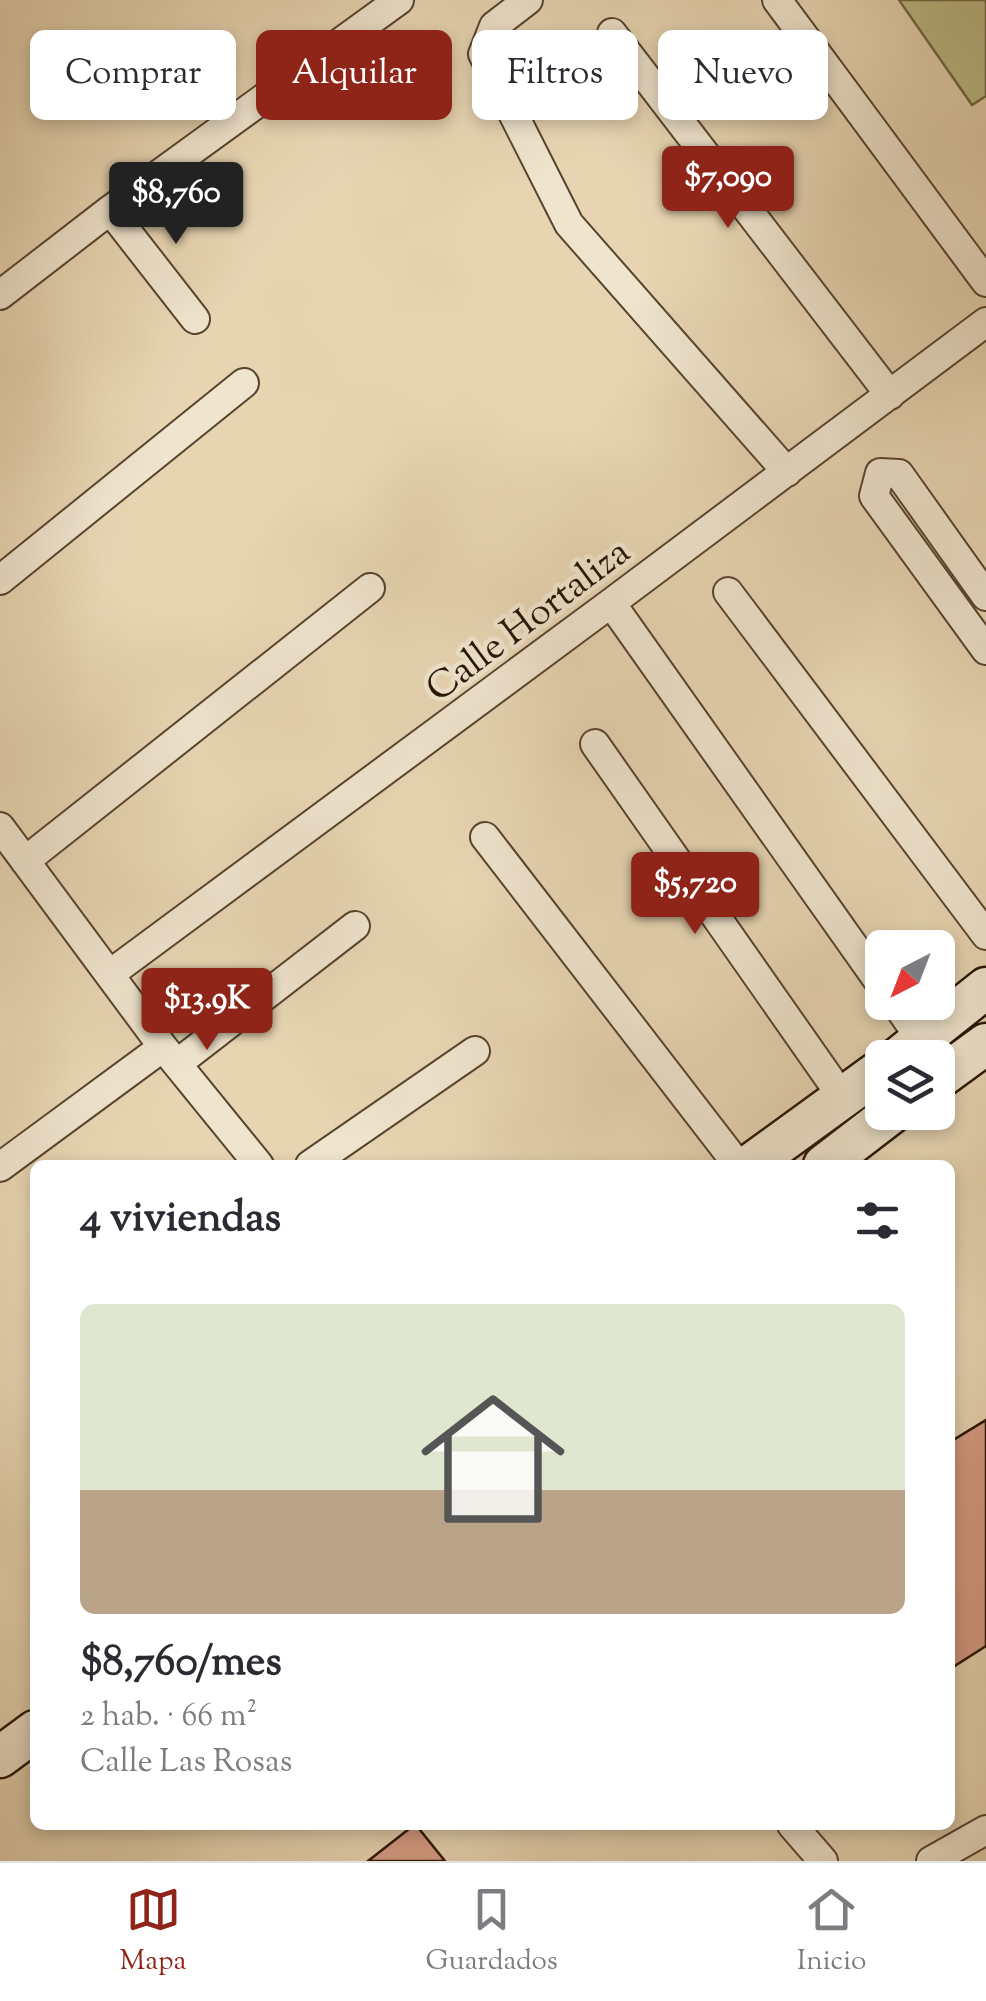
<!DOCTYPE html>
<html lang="es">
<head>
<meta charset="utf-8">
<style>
	body { margin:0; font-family:"Sorts Mill Goudy",serif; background:#f2f2f3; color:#2b2b33; height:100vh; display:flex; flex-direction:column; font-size:38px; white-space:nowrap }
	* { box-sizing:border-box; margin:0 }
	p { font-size:32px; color:#7c7c81 }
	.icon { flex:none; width:55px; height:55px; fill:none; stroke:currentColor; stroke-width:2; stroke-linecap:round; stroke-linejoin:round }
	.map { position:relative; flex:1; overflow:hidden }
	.sheet { position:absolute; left:30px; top:1160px; width:925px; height:670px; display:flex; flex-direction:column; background:#fff; border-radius:15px; box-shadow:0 5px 15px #0003 }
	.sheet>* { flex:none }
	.top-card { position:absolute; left:30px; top:30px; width:928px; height:90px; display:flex; gap:20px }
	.needle { width:65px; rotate:222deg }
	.buttons { position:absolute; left:865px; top:930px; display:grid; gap:20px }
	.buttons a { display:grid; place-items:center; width:90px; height:90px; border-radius:15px; background:#fff; box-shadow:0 5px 15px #0003; font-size:50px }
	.price { position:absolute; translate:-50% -85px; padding:0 22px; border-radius:10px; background:#8f2418; color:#fff; font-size:32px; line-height:65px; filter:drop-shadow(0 2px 5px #0008) }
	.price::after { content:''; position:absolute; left:50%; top:60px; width:30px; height:22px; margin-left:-15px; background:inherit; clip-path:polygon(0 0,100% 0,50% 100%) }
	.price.active { background:#222; color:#fff }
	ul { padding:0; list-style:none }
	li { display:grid; align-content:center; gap:20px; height:530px; padding:0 50px }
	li+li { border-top:2px solid #e1e1e2 }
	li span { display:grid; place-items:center; height:310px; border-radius:15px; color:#555 }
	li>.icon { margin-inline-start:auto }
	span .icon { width:180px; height:180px; fill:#fffc; stroke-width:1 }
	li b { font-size:42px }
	h2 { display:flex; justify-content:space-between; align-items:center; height:120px; padding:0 50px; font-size:42px }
	.tag { padding:0 35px; border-radius:15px; background:#fff; box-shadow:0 5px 15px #0003; font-size:35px; line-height:90px }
	.tag.active { background:#8f2418; color:#fff }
	.tab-bar { display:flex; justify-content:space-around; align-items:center; height:140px; border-top:2px solid #e1e1e2; background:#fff; font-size:28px; color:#7c7c81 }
	.tab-bar a { display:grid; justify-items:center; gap:5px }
	.tab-bar .active { color:#8f2418 }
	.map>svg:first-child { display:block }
	.green { fill:#bcbc88; stroke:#726846; stroke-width:2.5 }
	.building { fill:#d79c85; stroke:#271405; stroke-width:2.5 }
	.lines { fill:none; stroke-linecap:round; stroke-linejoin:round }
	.minor-casing { stroke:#574430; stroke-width:32 }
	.secondary-casing { stroke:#271405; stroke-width:45 }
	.minor { stroke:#efe4cd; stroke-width:28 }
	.secondary { stroke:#efe4cd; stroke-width:40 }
	.labels { text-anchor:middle; stroke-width:9; stroke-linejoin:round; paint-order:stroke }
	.street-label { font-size:38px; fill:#271405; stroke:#efe4cd }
</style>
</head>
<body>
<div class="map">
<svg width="986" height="1861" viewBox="0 0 986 1861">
	<rect width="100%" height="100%" fill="#e7d5b2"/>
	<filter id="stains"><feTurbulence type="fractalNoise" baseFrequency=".002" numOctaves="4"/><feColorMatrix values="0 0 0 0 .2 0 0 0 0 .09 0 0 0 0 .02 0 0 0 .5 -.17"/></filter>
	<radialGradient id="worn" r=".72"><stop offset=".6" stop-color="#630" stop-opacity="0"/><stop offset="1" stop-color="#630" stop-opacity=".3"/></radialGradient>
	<!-- green -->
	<path class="green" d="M899,0H986V96L972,105Z"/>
	<!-- building -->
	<path class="building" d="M986,1420V1646L950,1669V1442Z
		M414,1825H416L445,1861H368Z"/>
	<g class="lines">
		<defs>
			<path id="minor" d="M528,0L494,26L483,54L569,224L787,472
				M777,0L986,282
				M612,33L890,395
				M110,210L195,319
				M0,295L110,210L399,0
				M0,580L244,383
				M728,592L986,935
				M986,596L899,474L880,473L874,496L986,650
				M611,603L882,986
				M595,744L843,1098
				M0,827L163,1047L259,1165
				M485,837L738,1165
				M25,861L370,588
				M110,974L611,603L986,322
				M895,1002L931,1054
				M178,1063L355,926
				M310,1165L475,1051
				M0,1167L163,1047
				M792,1825L823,1861
				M931,1861L986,1830"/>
			<path id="secondary" d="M898,1058L986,988
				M938,1079L986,1044
				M750,1165L882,1069
				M824,1165L893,1112
				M0,1757L35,1731"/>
		</defs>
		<!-- minor casing -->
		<use href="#minor" class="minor-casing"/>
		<!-- secondary casing -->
		<use href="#secondary" class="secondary-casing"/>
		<!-- minor -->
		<use href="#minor" class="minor"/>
		<!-- secondary -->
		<use href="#secondary" class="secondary"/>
	</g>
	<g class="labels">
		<!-- street labels -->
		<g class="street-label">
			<text transform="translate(527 619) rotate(-37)" y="13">Calle Hortaliza</text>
		</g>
	</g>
	<rect width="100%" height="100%" filter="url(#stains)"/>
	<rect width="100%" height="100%" fill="url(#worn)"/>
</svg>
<div class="buttons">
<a><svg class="needle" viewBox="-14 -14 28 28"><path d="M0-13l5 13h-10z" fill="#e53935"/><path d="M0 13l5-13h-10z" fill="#7c7c81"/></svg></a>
<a><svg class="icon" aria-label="layers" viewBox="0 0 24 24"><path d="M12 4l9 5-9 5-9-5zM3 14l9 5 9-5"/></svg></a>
</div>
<b class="price" style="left:728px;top:231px">$7,090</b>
<b class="price active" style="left:176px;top:247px">$8,760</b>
<b class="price" style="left:695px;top:937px">$5,720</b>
<b class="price" style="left:207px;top:1053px">$13.9K</b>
<div class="top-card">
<a class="tag">Comprar</a>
<a class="tag active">Alquilar</a>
<a class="tag">Filtros</a>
<a class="tag">Nuevo</a>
</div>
<section class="sheet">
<h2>4 viviendas<svg class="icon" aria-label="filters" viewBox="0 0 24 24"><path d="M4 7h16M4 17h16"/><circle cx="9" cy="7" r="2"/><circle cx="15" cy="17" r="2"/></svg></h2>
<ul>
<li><span style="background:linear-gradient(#dfe7d0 60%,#b9a48a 0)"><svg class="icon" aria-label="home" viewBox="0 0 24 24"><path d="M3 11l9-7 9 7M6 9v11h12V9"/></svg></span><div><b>$8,760/mes</b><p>2 hab. · 66 m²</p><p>Calle Las Rosas</p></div></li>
</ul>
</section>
</div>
<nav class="tab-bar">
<a class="active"><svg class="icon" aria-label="map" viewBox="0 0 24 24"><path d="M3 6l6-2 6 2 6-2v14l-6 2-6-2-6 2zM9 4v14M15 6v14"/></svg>Mapa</a>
<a><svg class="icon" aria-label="saved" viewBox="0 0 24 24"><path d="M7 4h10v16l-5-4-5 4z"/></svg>Guardados</a>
<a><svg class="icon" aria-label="home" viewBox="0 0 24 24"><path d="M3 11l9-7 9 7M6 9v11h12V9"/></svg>Inicio</a>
</nav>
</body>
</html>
